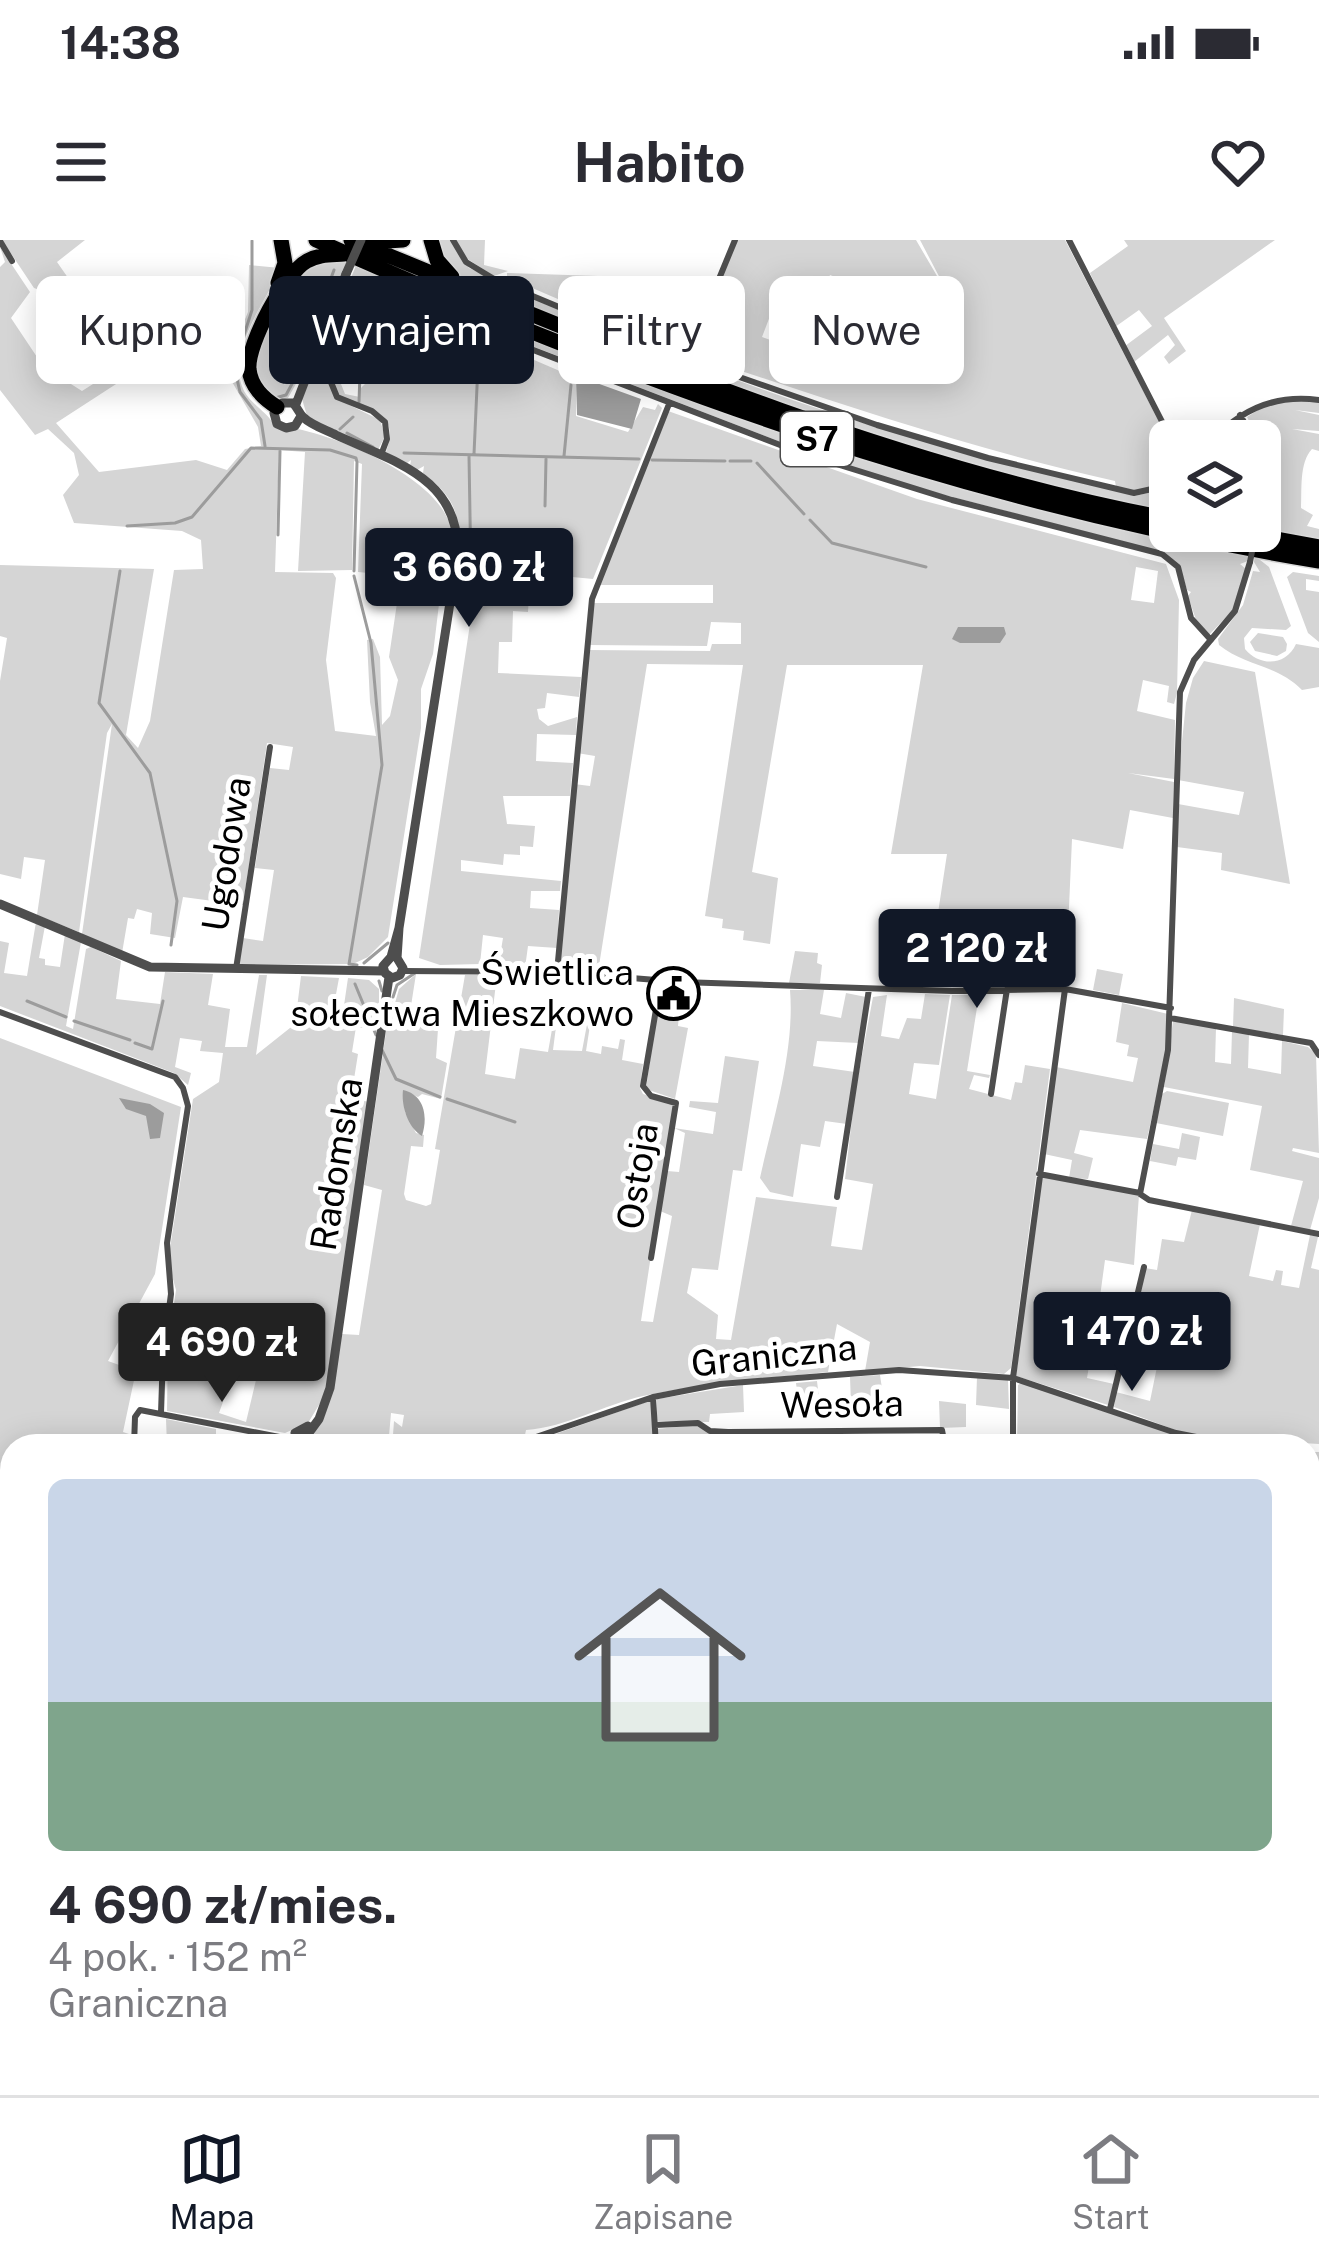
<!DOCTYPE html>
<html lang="pl">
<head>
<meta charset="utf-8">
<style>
	body { margin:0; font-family:"Public Sans",sans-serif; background:#f7f7f7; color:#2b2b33; height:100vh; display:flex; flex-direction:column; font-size:45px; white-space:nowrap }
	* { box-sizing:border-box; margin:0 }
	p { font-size:39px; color:#7c7c81 }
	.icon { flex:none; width:66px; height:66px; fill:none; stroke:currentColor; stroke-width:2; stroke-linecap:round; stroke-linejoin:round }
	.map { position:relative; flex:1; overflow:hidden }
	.panel { position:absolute; left:0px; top:1194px; width:1320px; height:663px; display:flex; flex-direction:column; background:#fff; border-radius:36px 36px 0 0; box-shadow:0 6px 30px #0003 }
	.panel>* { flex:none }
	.hud { position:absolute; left:36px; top:36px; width:1248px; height:108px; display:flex; gap:24px }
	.buttons { position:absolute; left:1149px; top:180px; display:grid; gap:24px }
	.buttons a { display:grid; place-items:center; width:132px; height:132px; border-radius:18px; background:#fff; box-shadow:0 6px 30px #0003; font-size:60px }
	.price { position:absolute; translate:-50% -102px; padding:0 27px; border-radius:12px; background:#111827; color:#fff; font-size:39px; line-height:78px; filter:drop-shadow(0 3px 6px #0008) }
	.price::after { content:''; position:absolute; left:50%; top:72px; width:36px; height:27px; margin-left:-18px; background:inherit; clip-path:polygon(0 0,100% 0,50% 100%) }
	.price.on { background:#222; color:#fff }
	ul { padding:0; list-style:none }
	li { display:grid; align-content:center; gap:24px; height:636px; padding:0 48px }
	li+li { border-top:3px solid #e1e1e2 }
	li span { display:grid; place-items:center; height:372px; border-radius:18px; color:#555 }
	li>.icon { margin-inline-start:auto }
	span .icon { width:216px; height:216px; fill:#fffc; stroke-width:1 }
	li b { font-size:51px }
	.chip { padding:0 42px; border-radius:18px; background:#fff; box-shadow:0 6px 30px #0003; font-size:42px; line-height:108px }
	.chip.on { background:#111827; color:#fff }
	.status { display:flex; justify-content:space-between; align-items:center; height:84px; padding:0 60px; background:#fff; direction:ltr }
	.status svg { height:33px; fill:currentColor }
	header { display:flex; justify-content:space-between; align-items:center; height:156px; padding:0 48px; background:#fff; font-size:54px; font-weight:700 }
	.dock { display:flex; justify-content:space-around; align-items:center; height:168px; border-top:3px solid #e1e1e2; background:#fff; font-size:33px; color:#7c7c81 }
	.dock a { display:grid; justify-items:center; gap:6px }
	.dock .on { color:#111827 }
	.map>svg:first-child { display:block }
	.green { fill:#d5d5d5; fill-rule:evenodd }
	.water { fill:#9c9c9c }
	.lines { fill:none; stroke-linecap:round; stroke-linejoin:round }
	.stream { stroke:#9c9c9c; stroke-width:3 }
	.motorway-casing { stroke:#dbdbdb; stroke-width:18 }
	.minor { stroke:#4e4e4e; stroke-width:6 }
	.tertiary { stroke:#4e4e4e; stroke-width:9 }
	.motorway { stroke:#000; stroke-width:15 }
	.minor-bridge { stroke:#4e4e4e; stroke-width:6 }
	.tertiary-bridge { stroke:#4e4e4e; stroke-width:9 }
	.labels { text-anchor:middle; stroke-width:10; stroke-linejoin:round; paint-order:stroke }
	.shield { fill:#fff; stroke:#4c4c4c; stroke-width:3 }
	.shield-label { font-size:33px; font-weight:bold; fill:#000 }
	.street-label { font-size:36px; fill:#000; stroke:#fff }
	.poi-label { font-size:36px; fill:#000; stroke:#fff; text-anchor:end }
</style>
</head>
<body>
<div class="status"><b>14:38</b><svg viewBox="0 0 49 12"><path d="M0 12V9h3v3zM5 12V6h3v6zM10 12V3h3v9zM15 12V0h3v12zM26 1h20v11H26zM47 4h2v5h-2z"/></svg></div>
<header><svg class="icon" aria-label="menu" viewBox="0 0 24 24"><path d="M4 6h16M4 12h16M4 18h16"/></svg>Habito<svg class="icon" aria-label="heart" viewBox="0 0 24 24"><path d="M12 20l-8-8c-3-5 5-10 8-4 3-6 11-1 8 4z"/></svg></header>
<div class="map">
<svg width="1319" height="1855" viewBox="0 0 1319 1855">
	<rect width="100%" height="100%" fill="#fff"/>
	<!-- green -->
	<path class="green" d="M2,0H85L57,22L89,68L34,48Z
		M433,0H450L469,28L522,52V58L526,55C644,105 763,154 887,190C969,214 1053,234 1135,256L1170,248V275L1038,245L818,180L475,47L450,32Z
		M455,0H485L484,25L508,31L494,36L466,18Z
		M737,0H916L954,65L920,0H1065L1170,203V243L1134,251L1116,247L1115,241C970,209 830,160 690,114ZM830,35L865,48L834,123L762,97L780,50L819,62Z
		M1124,0H1275L1164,78L1186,111L1169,124L1164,117L1175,105L1168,95L1134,122L1125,106L1152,86L1139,70L1115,87L1090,33L1128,6Z
		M0,7L30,52L11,78L51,138L63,139L82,151L123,125L130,135L56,183L99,232L196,220L227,230L245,209L261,206L258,187L231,140L228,121L248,72L249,25L280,28C266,64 224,112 244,151C252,165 267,172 275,186C321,187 438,235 450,286C454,301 454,318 447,331C446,334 442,335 442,338C441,343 445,357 445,364H439L433,414L421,449V488L388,697L368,717L353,724L239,725L243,698L263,701L274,630L255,628L270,528L289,530L293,507L267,503L243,665L183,657L175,698L150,694L152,673L137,669L134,679L128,678L122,713L82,694L112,484L107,493L79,692L37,675L45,620L24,617L21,639L0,634V441L7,398L0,396V325L154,329L126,495L138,508L150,481L174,330L203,329L201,300L182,291L74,283L63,255L79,235L74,213L48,189L35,195L0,150V27L5,22ZM279,210L305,212L298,331L352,330L354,221L362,224L358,332L401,336L389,417L398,440L390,476L382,485L380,417L373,399L367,400L370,462L376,496L335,491L326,420L336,338L333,333L275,332Z
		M342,20L347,22L298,136L291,133L293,124L286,132L278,127L276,97L304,85L301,78L274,97V126L285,145L288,136L297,142L288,158L276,162L262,153L251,128L285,47L311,22Z
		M357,23L642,139L1250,314L1248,321L1240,324L1246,329L1233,370L1209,395L1197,383L1188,356L1191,352L1187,350L1180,327L1163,312L914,247L822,218L384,49C350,53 331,106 326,137L337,159L380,180L385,196L378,210L308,179L302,159Z
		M507,33L628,37L625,88L507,37Z
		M400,61L450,79V84L576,138V176L628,192L643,167L655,170L658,164L662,168L593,339L499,330L462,335C451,289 473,271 423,233L424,226L417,230L410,226L411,220L406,224L386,212C401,168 367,171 338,155L331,134H337L345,154L360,157V149C391,118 413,110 400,61Z
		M1282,161L1319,162V173L1295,170L1319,175V191L1292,189L1319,194V211L1312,209C1299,223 1302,250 1301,268L1313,275L1307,286L1319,289V303L1260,292L1261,284L1270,278L1263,277C1268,239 1265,211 1247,177L1266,165Z
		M668,171L917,259L1166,324L1179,360L1177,453L1174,464L1167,462L1169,446L1143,440L1137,471L1175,480L1174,539L1128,533L1174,542L1173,578L1130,570L1123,609L1072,599L1067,713L1052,712L1046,729L1047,745L980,747L984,719L1012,723L1017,691L987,685L982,713L952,711L946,747L927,745L947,614H891L923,425H787L752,632L778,638L770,704L743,700L744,691L722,688L723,679L705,676L743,425L647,424L598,732L559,727L574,544L590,546L595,516L577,513L587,410L710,411L712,404H741V383L711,382L707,406L588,405L593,363H713V345H597ZM1136,327L1158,331L1154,363L1131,360Z
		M1255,316L1269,327L1291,386L1286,390L1252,388L1244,398L1245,409C1260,427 1286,426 1296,404L1319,408V447L1302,450C1278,425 1245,426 1219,405L1218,399L1243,365L1253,331L1260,332L1254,322Z
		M1293,332L1319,336V341L1306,339V350L1319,352V402L1308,393L1287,337Z
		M497,335L530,340L528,372L513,371L512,402H499L498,433L581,437L579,457L547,453L545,468L537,469L539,479L548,486L577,477L576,495L537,494L536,521L573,523L570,556H503L507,584L535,586L533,607L520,606V615L504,614L503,625L461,620V631L561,641L560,651H531L530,668L559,670L557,708L528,706L525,728H498L503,698L483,695L480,724L440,725L419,718L472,371L453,366L461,344L479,343Z
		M1258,393L1283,397L1287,404L1286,411L1277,416L1255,411L1250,402Z
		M1204,421L1255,432L1290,644L1221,630L1222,613L1177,607L1178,564L1239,575L1244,552L1178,540L1186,463L1193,438Z
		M36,682L45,686L39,718L45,719V725L60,727L65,694L81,702L66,786L73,789L86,709L91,707L121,721L116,759L160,764L165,732L213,734L208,765L230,769L225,807H247L259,735H267L256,815L295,784L301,736L339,738L334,765H330L332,785L341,786L348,738L369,740L379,749V768L383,770L380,790L356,787L352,812L358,814L351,858L369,862L325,1155L308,1183L285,1193L167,1171L168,1105L176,1050L168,1021L193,859L219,842L223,813L200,811L202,801L180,798L175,827L191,833L188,845L174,833L0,766V701L9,703L4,733L27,736ZM234,1131L256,1140L246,1182L219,1173Z
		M795,711L818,713L817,723L822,725L820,743H789Z
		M1097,729L1123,734L1119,755L1093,750Z
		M416,734L408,785L438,789L436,818L447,823L441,859L422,854L418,857L403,851L405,872L416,893L424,895L423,907L411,906L404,954L406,960L426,966L431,964L440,910L435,909L465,735H497L485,834L515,839L520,808L548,812L554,778L557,779L553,810L582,811L588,779H591L586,811L601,814L602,806L618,809L620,799L625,800L622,820L643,824L640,848L643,854L674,864L641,1081L653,1082L672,976L660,971L667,931L679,932L685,893L674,888L713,894L716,872L689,867L690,861L718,863L725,816L759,821L742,931L733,930L718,1030L692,1028L687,1053L718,1075L716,1099L731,1100L756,957L837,967L831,1006L862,1010L873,944L845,939L855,853L873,757L887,755L881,796L899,799L907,778L921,779L925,754L950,755L939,825L914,823L909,854L936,859L952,755H979L967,831L990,835L989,838L974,835L969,849L1011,860L1015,842L1022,843L1025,825L1050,829L1011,1128L1004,1134L920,1126L865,1131L870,1102L837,1084L828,1132C769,1138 704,1143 643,1156C603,1165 567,1187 526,1190L525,1195H393L394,1181L402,1187L404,1175L391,1173L389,1196L316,1197L314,1193L342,1094L359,1095L382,950L364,945L389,771L393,770L399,749Z
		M790,750H824L820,774L841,778L846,753L866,757L859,803L817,801L813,826L855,832L847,884L825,881L820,907L801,904L793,957L770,952L760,938C773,879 795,811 790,750Z
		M1234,758L1284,769L1283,795L1233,787Z
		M1122,763L1168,774L1166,813L1147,899L1080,890L1074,913L1093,918L1088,939L1069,938L1072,920L1044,914L1056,827L1133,842L1138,818L1127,816L1129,805L1116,802Z
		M657,771L679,775L678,786L688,788L675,859L646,849Z
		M1173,781L1216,788L1215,822L1231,824L1232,791L1249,794L1248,828L1281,834L1282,801L1308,807L1316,814L1319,913L1293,908L1292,911L1319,918V958L1310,990L1291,986L1303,941L1250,930L1262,866L1164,847Z
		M0,798L181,867L155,1034L108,1121L136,1131L123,1192L129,1194L128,1204L12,1206V1278H0Z
		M1167,851L1229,863L1223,896L1156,883L1162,854Z
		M1182,893L1200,897L1196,920L1178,917L1176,926L1150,921L1153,904L1179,909Z
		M1046,936L1139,955L1134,1025L1105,1020L1099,1064L1131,1072L1127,1091L1096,1085L1087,1138L1114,1144L1108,1165L1016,1136L1041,939Z
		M1192,970L1260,984L1249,1036L1273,1041L1276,1030L1283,1031L1281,1045L1299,1048L1310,995L1318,997L1311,1028L1319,1030V1204L1207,1197L1178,1191L1114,1167L1116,1152L1150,1161L1159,1117L1127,1106L1145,1028L1157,1030L1162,999L1184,1002Z
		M880,1135L884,1162L851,1164L850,1137Z
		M977,1137L1008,1140L1009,1169L976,1165Z
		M817,1141L820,1167L799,1168L796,1143Z
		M1021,1143L1179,1195L1239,1206H1017L1018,1145Z
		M743,1145L744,1172L710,1174L709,1182L657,1181V1159Z
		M649,1161L653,1164L654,1206H409V1198L547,1197Z
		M939,1161L966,1164V1187L940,1188Z
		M166,1179L216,1189V1206H167Z
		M697,1185L710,1193L780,1195V1206H658L657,1189Z
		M942,1192V1206H866V1194Z
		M1308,1212H1319V1302L1308,1309Z
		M1319,1332V1464L1308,1482V1338Z
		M0,1370H12V1522H0Z
		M1319,1476V1855H1192L1196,1845H1308V1508Z
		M0,1527H12V1582H0Z
		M0,1587H12V1845H251L253,1855H0Z
		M678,1845H682V1855H530L532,1849L677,1850Z
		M690,1845H1035L1036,1855H1006L1005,1850L855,1848L849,1855H812V1847L773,1846L772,1855H704L703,1846Z
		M1043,1845H1107L1104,1855H1043Z"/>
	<!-- water -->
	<path class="water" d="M285,74L301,78L304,83L285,126L280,122L274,97Z
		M580,137L641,159L632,189L577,175L576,139Z
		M958,387H1004L1006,394L1000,403H960L952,399Z
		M403,850C425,855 428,877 422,896C408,888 401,866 403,850Z
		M119,858L150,864L164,873L160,898L150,899L146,876L126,869Z"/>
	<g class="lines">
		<!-- stream -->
		<path class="stream" d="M252,1V70L234,126L240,152L261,180L265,206
			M297,131L334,30
			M275,158L286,155L293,142
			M359,162L360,133
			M340,189L353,177
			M347,193L373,207
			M404,213L639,219
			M474,214L479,102
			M469,216L471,335
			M564,216L571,145
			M652,220L725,221
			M730,221H751
			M757,223L804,274
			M545,266L546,219
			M810,280L832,303L926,327
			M127,286L175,283L192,277L251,208L330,210L356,218L357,222L354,331
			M278,295L280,211
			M120,331L99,463L150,533L177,661L171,705
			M354,336L371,403L382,525L349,724L357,725
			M364,723L388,703
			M379,741L382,751
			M355,744L376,795
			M393,757L397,745L415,733
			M27,761L66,777
			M390,767L392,763
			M74,781L130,800
			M135,803L152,809L163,761
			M382,810L396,839L440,857
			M447,859L515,882
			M248,1845L250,1855
			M846,1855L853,1845"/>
		<defs>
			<path id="motorway" d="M316,0C641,145 966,263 1319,321
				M351,0C618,110 885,225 1170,279
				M431,0L437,20L452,37
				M370,2L403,0
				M278,43L285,23L281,0
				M277,167C263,158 251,147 249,129C247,104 285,33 307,21C319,14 331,15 344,14
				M1233,291L1319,307"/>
		</defs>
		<!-- motorway casing -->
		<use href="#motorway" class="motorway-casing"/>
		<!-- minor -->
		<path class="minor" d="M453,0L466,22L499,42L662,110L877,185L988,218L1134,253L1170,245
			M1069,0L1172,201
			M0,1L12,21
			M686,119L735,0
			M1240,175L1255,201
			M1212,201C1241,169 1276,154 1319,160
			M381,215L387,199L385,182L372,171L337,157L328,135L358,64L366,55L380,51L801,213L952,260L1162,314L1178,327L1191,378L1211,400
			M1260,215L1264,241L1260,269
			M1250,322L1235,371L1194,420L1180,452L1168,810L1140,954L1149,960L1319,994
			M236,729L270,507
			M403,731L557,732L681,742L952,751L1065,749L1171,768
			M557,732L592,359L669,164
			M0,772L175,837L183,848L188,866L167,1003L171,1054L163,1114L161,1173
			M1170,778L1311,803L1319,815
			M991,854L1007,749
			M1039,934L1140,953
			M837,957L869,749
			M651,1018L676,863L651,856L643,846L661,740
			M653,1157L656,1206
			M1110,1169L1144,1027
			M655,1185L698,1183L710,1191L728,1192L942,1190L945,1206
			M308,1199L536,1197L653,1157L720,1144L899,1130L1013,1138L1176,1193L1242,1206
			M134,1206L135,1177L140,1170L295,1200
			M1013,1206V1138L1065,749
			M0,1296H12
			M0,1338H1
			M1039,1845V1855
			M1188,1855L1191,1845"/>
		<!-- tertiary -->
		<path class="tertiary" d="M296,164L346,34
			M301,176L295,186L286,188L277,184L274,173L282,163H293C297,167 299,173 303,177C311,185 326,190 336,195C395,222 463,239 457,318L399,688L397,718L403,728L400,735L392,738L385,733L383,726L391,717L399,688
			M0,664L150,727L384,731
			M304,1190L308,1199L298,1202L295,1193L308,1186
			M308,1194L319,1179L330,1148L389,737
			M323,1845L324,1855"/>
		<!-- motorway -->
		<use href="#motorway" class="motorway"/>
		<!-- minor-bridge -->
		<path class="minor-bridge" d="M1250,322L1256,291"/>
		<!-- tertiary-bridge -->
		<path class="tertiary-bridge" d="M346,34L361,0"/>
	</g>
	<!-- icons -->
	<defs>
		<symbol id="civic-ring" viewBox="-11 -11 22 22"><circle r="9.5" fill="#fff" stroke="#000" stroke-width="1.5"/><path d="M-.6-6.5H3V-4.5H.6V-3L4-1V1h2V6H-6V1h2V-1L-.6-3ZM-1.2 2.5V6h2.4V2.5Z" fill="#000"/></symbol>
	</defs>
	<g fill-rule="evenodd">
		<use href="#civic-ring" x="644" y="724" width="59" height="59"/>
	</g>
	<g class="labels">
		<!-- shield labels -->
		<rect class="shield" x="781" y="172" width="72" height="54" rx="9"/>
		<g class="shield-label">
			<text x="817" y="211">S7</text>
		</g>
		<!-- street labels -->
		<g class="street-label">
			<text transform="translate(226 614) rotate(-81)" y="13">Ugodowa</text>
			<text transform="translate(336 924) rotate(-81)" y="13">Radomska</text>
			<text transform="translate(637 936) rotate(-81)" y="13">Ostoja</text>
			<text transform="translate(774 1115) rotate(-6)" y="13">Graniczna</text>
			<text transform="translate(842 1164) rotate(-1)" y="13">Wesoła</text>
		</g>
		<!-- poi labels -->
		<g class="poi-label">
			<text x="634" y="745">Świetlica<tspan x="634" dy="41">sołectwa Mieszkowo</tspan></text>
		</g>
	</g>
</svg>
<div class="buttons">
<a><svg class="icon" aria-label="layers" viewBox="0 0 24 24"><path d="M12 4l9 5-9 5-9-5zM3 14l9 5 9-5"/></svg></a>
</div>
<b class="price" style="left:469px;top:390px">3 660 zł</b>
<b class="price" style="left:977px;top:771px">2 120 zł</b>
<b class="price" style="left:1132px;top:1154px">1 470 zł</b>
<b class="price on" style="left:222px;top:1165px">4 690 zł</b>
<div class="hud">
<a class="chip">Kupno</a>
<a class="chip on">Wynajem</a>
<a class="chip">Filtry</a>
<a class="chip">Nowe</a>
</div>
<section class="panel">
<ul>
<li><span style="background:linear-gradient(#c9d6e8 60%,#7fa58c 0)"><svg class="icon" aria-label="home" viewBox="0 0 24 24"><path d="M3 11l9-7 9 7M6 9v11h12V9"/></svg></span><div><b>4 690 zł/mies.</b><p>4 pok. · 152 m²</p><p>Graniczna</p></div></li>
</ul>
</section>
</div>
<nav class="dock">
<a class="on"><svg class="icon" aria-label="map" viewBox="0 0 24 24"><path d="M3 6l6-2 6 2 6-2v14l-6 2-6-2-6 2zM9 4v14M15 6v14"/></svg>Mapa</a>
<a><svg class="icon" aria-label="saved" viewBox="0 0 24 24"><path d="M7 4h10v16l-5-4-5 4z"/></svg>Zapisane</a>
<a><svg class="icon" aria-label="home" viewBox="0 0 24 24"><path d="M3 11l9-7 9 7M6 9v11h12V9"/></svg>Start</a>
</nav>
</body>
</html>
